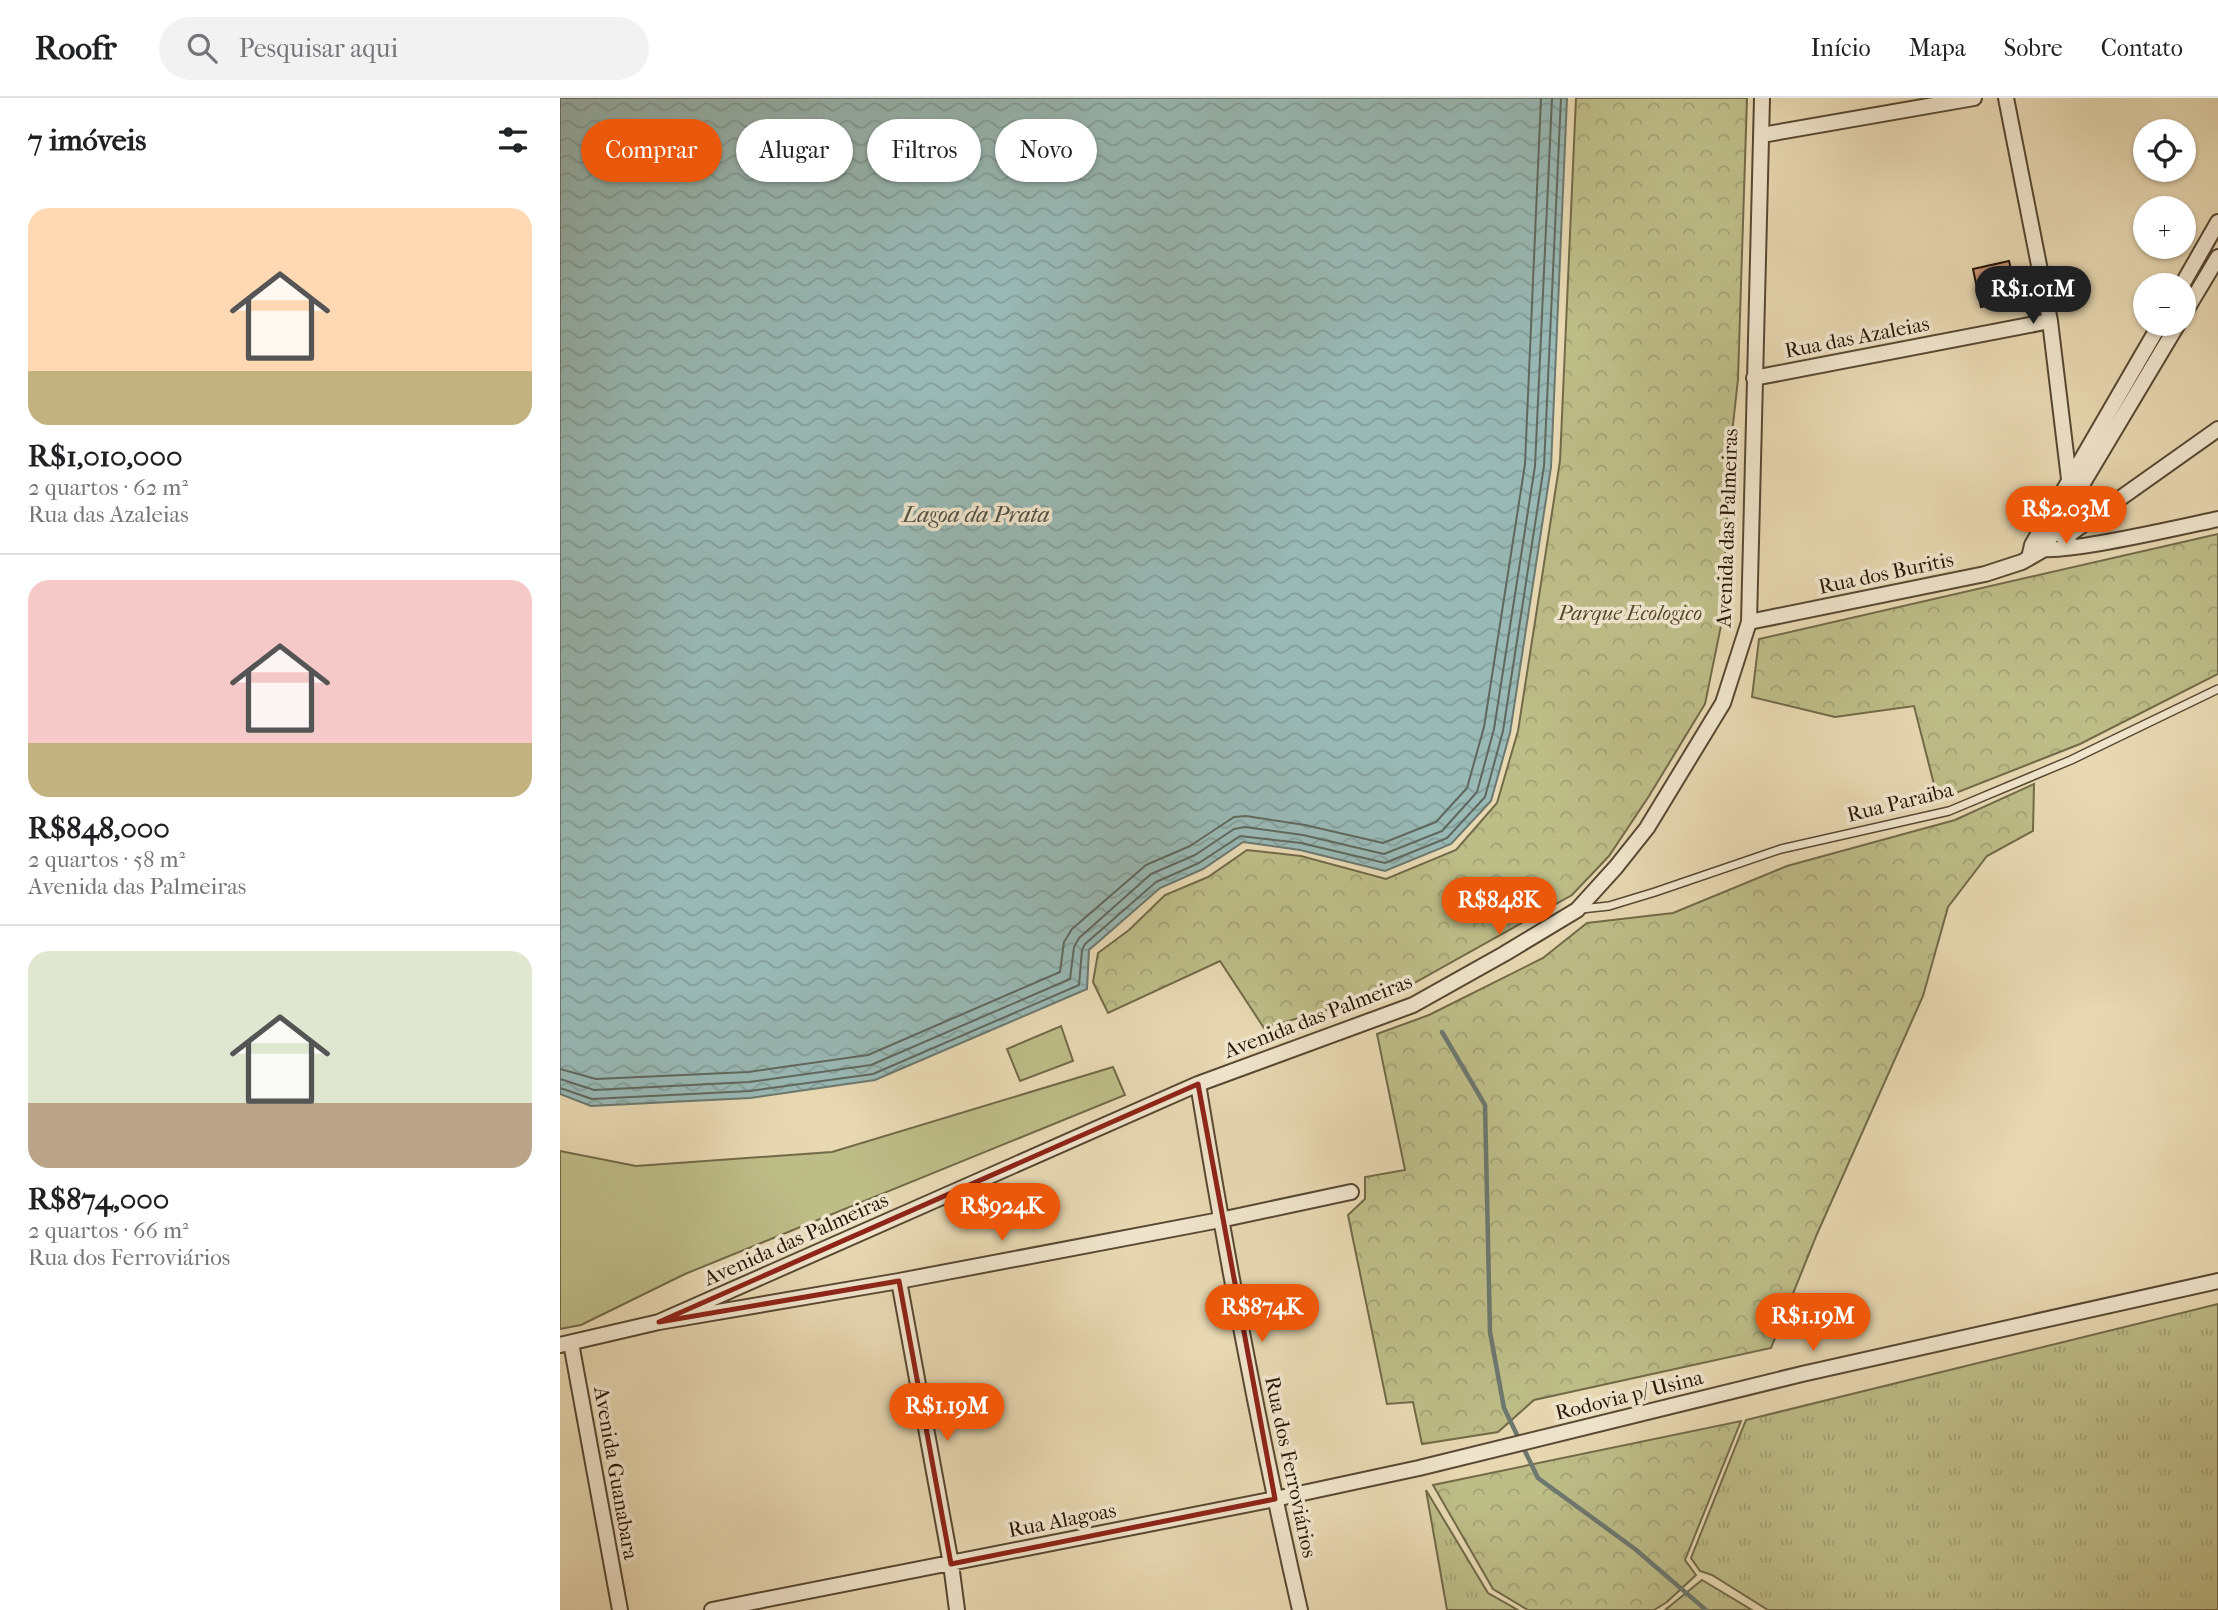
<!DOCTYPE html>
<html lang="pt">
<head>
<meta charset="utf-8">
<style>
	body { margin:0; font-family:"IM FELL French Canon",serif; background:#f2f2f2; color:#202124; height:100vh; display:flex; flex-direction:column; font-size:26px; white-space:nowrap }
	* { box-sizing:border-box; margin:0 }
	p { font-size:23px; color:#757577 }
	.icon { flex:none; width:38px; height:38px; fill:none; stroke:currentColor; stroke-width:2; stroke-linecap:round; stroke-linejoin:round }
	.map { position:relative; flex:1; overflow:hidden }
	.drawer { display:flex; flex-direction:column; background:#fff; width:560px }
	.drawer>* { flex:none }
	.hud { position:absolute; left:21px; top:21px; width:665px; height:63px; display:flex; gap:14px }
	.tools { position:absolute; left:1573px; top:21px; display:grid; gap:14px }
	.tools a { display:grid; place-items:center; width:63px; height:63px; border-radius:50%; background:#fff; box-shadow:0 2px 5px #0004; font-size:35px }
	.price { position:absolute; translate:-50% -60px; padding:0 16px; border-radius:24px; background:#ea580c; color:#fff; font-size:23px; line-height:46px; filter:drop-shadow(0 2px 4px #0008) }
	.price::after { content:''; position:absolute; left:50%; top:42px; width:21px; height:16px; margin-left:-10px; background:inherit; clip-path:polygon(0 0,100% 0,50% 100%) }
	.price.selected { background:#222; color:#fff }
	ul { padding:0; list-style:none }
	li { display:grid; align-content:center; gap:14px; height:371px; padding:0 28px }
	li+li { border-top:2px solid #e0e0e0 }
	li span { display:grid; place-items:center; height:217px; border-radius:21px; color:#555 }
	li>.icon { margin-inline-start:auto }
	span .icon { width:126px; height:126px; fill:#fffc; stroke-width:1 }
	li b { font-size:30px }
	h2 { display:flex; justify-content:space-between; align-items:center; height:84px; padding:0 28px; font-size:30px }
	.tag { padding:0 24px; border-radius:32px; background:#fff; box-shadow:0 2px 5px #0004; font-size:24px; line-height:63px }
	.tag.selected { background:#ea580c; color:#fff }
	header { display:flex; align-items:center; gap:42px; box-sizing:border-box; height:98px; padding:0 35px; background:#fff; border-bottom:2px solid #e0e0e0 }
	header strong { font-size:33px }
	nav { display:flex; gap:38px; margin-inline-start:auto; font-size:24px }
	.search { width:490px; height:63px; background:#f2f2f2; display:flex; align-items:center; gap:18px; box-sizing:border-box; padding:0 24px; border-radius:38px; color:#757577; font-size:26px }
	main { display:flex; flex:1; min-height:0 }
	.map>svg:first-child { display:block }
	.grass { fill:url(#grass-tufts); stroke:#726a48; stroke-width:2 }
	.forest { fill:url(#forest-crowns); stroke:#726a48; stroke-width:2 }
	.park { fill:#bdbd88; stroke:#726a48; stroke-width:2 }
	.water { fill:url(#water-waves); stroke:#6c786f; stroke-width:2 }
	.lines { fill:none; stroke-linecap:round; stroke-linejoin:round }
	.shore { stroke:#60685e; stroke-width:2 }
	.stream { stroke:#6c786f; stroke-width:4.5 }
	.building { fill:#d19b78; stroke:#281707; stroke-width:2 }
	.lane-casing { stroke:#584832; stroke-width:10 }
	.street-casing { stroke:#584832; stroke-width:18 }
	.lane { stroke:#f0e6ce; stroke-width:7 }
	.street { stroke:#f0e6ce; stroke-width:14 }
	.marked { fill:none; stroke:#8f2418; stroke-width:5; stroke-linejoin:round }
	.labels { text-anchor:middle; stroke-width:7; stroke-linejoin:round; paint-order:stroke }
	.street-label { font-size:21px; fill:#281707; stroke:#f0e6ce }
	.park-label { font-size:21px; font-style:italic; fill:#55492e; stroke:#f0e6ce }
	.water-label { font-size:23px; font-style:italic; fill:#505044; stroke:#f0e6ce }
</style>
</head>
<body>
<header>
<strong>Roofr</strong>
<div class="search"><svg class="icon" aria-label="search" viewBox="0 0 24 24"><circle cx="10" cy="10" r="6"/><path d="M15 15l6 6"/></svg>Pesquisar aqui</div>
<nav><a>Início</a><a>Mapa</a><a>Sobre</a><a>Contato</a></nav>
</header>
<main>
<section class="drawer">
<h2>7 imóveis<svg class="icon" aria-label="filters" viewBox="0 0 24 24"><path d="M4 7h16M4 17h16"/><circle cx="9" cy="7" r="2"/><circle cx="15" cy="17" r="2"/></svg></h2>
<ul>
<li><span style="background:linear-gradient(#ffd9b3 75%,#c2b280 0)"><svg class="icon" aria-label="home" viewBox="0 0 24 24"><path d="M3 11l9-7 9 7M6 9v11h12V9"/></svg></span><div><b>R$1,010,000</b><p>2 quartos · 62 m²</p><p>Rua das Azaleias</p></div></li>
<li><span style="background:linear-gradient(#f6c9c9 75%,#c2b280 0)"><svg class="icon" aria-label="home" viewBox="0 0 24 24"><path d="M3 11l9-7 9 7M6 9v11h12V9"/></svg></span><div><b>R$848,000</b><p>2 quartos · 58 m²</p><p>Avenida das Palmeiras</p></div></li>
<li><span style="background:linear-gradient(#dfe7d0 70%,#b9a48a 0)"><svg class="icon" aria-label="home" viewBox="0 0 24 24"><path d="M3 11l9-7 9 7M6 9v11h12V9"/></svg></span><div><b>R$874,000</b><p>2 quartos · 66 m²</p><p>Rua dos Ferroviários</p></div></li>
</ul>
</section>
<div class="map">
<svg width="1658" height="1512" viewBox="0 0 1658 1512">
	<defs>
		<pattern id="grass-tufts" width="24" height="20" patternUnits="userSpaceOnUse" patternTransform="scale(1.75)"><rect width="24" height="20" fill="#bdbd88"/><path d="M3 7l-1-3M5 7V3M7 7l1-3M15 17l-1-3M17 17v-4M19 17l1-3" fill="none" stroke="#a2a274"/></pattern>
		<pattern id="forest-crowns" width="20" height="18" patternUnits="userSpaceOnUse" patternTransform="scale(1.75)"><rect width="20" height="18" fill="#bdbd88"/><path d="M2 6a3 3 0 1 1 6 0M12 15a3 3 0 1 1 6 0" fill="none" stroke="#a2a274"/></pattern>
		<pattern id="water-waves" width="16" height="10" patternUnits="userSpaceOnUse" patternTransform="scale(1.75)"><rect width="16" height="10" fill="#99b9b5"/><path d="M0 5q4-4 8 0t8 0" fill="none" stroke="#849e9a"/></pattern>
	</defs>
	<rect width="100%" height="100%" fill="#e8d9b3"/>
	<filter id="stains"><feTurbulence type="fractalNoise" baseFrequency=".00286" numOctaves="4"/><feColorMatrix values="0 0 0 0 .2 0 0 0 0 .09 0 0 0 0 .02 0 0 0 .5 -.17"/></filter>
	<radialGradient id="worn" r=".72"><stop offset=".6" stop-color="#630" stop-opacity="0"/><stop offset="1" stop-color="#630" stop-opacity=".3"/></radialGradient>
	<!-- grass -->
	<path class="grass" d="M1658,1206V1512H1208L1152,1477L1140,1473L1131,1460L1186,1322Z
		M866,1392L928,1495L958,1512H887Z
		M1142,1482L1192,1512H1105Z"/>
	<!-- forest -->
	<path class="forest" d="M1016,0H1187L1178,281L1170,354L1162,523L1145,606L1089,698L1049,758L1012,797L847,889L704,930L660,863L548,915L533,884L538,855L569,832L605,797L648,779L687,752L741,758L826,781L896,752L937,705L958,633L1000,363Z
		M1658,436V576L1520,646L1378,702L1354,608L1275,619L1192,599L1199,541Z
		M1474,686L1473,733L1427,758L1388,809L1363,898L1257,1136L1211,1250L974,1302L938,1334L862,1346L853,1304L827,1306L788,1117L805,1101V1079L845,1072L817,936L869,917L983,860L1027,825L1113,815L1227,768L1395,722Z
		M1181,1323L1125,1462L1136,1477L1107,1504L1094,1512H968L933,1491L873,1387Z"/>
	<!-- park -->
	<path class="park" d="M501,928L513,963L460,983L447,951Z
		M553,969L565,997L125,1176L21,1227L0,1231V1053L76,1068L272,1054Z"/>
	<!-- water -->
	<path class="water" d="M0,0H1007L991,369L950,635L931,703L891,746L825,773L740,752L683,744L643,771L600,790L529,852L527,891L315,982L190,1000L31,1008L0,996Z"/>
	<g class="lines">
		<!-- shore -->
		<path class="shore" d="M0,971L36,981L188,974L308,957L500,874L504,844L512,831L586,767L630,748L674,719L686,718L745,727L823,745L876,724L907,690L924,629L965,366L981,0
			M0,981L34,992L189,984L311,967L510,881L514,849L519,840L591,776L635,757L674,731L685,729L743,737L824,756L882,733L917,694L934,631L975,368L992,0
			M0,990L32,1001L190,993L313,976L519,887L522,852L525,846L596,784L639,765L680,738L741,745L825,765L887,740L925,699L943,633L984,368L1001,0"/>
		<!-- stream -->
		<path class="stream" d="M882,934L925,1007L930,1234L944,1310L978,1380L1075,1451L1146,1512"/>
	</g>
	<!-- building -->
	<path class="building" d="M1449,163L1453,180L1430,186L1435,206L1421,209L1413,171Z"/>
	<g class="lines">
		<defs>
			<path id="lane" d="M1021,811L1049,808L1095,794L1221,751L1389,713L1511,662L1658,591"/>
			<path id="street" d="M1446,0L1490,223L1512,406L1507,438L1511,449
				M1202,37L1414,0
				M1622,187L1658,124
				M1624,216L1658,159
				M1194,280L1490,223
				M1502,438H1507L1658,331
				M1477,450C1497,458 1629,427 1658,421
				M1469,460L1472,447L1600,226
				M1189,524L1425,476L1462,464L1483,452L1618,226
				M638,986C667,1162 700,1338 740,1512
				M339,1183L391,1466L397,1512
				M99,1224L638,986L853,907L944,856L1017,812L1056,769L1087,730L1163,605L1189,524L1202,0
				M11,1245L60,1512
				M0,1247L99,1224L339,1183L660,1122L791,1094
				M152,1512L715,1401L859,1370L1242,1276L1658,1183"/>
		</defs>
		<!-- lane casing -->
		<use href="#lane" class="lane-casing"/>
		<!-- street casing -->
		<use href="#street" class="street-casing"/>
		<!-- lane -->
		<use href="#lane" class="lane"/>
		<!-- street -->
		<use href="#street" class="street"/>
	</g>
	<!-- marked area -->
	<path class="marked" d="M638,986L715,1401L391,1466L339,1183L99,1224Z"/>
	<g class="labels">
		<!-- street labels -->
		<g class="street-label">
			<text transform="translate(1297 239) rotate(-11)" y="7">Rua das Azaleias</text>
			<text transform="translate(1167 430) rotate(-88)" y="7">Avenida das Palmeiras</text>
			<text transform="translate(1326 475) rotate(-12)" y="7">Rua dos Buritis</text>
			<text transform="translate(1340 704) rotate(-14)" y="7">Rua Paraiba</text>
			<text transform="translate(758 918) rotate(-21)" y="7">Avenida das Palmeiras</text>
			<text transform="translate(236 1141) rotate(-24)" y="7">Avenida das Palmeiras</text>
			<text transform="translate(1069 1297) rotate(-14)" y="7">Rodovia p/ Usina</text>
			<text transform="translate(731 1369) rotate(78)" y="7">Rua dos Ferroviários</text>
			<text transform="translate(56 1375) rotate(80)" y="7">Avenida Guanabara</text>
			<text transform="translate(502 1422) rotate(-11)" y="7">Rua Alagoas</text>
		</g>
		<!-- park labels -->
		<g class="park-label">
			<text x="1070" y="522">Parque Ecologico</text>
		</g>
		<!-- water labels -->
		<g class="water-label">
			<text x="416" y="424">Lagoa da Prata</text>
		</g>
	</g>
	<rect width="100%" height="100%" filter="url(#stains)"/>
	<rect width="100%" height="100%" fill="url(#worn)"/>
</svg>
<div class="tools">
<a><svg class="icon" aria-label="locate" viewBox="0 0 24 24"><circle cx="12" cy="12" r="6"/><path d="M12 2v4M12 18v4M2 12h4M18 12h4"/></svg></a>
<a>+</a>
<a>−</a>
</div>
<b class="price selected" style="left:1473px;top:228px">R$1.01M</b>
<b class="price" style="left:1506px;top:448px">R$2.03M</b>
<b class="price" style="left:939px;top:839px">R$848K</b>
<b class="price" style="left:442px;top:1145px">R$924K</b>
<b class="price" style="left:702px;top:1246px">R$874K</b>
<b class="price" style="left:1253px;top:1255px">R$1.19M</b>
<b class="price" style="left:387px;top:1345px">R$1.19M</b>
<div class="hud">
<a class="tag selected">Comprar</a>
<a class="tag">Alugar</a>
<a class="tag">Filtros</a>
<a class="tag">Novo</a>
</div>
</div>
</main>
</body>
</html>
